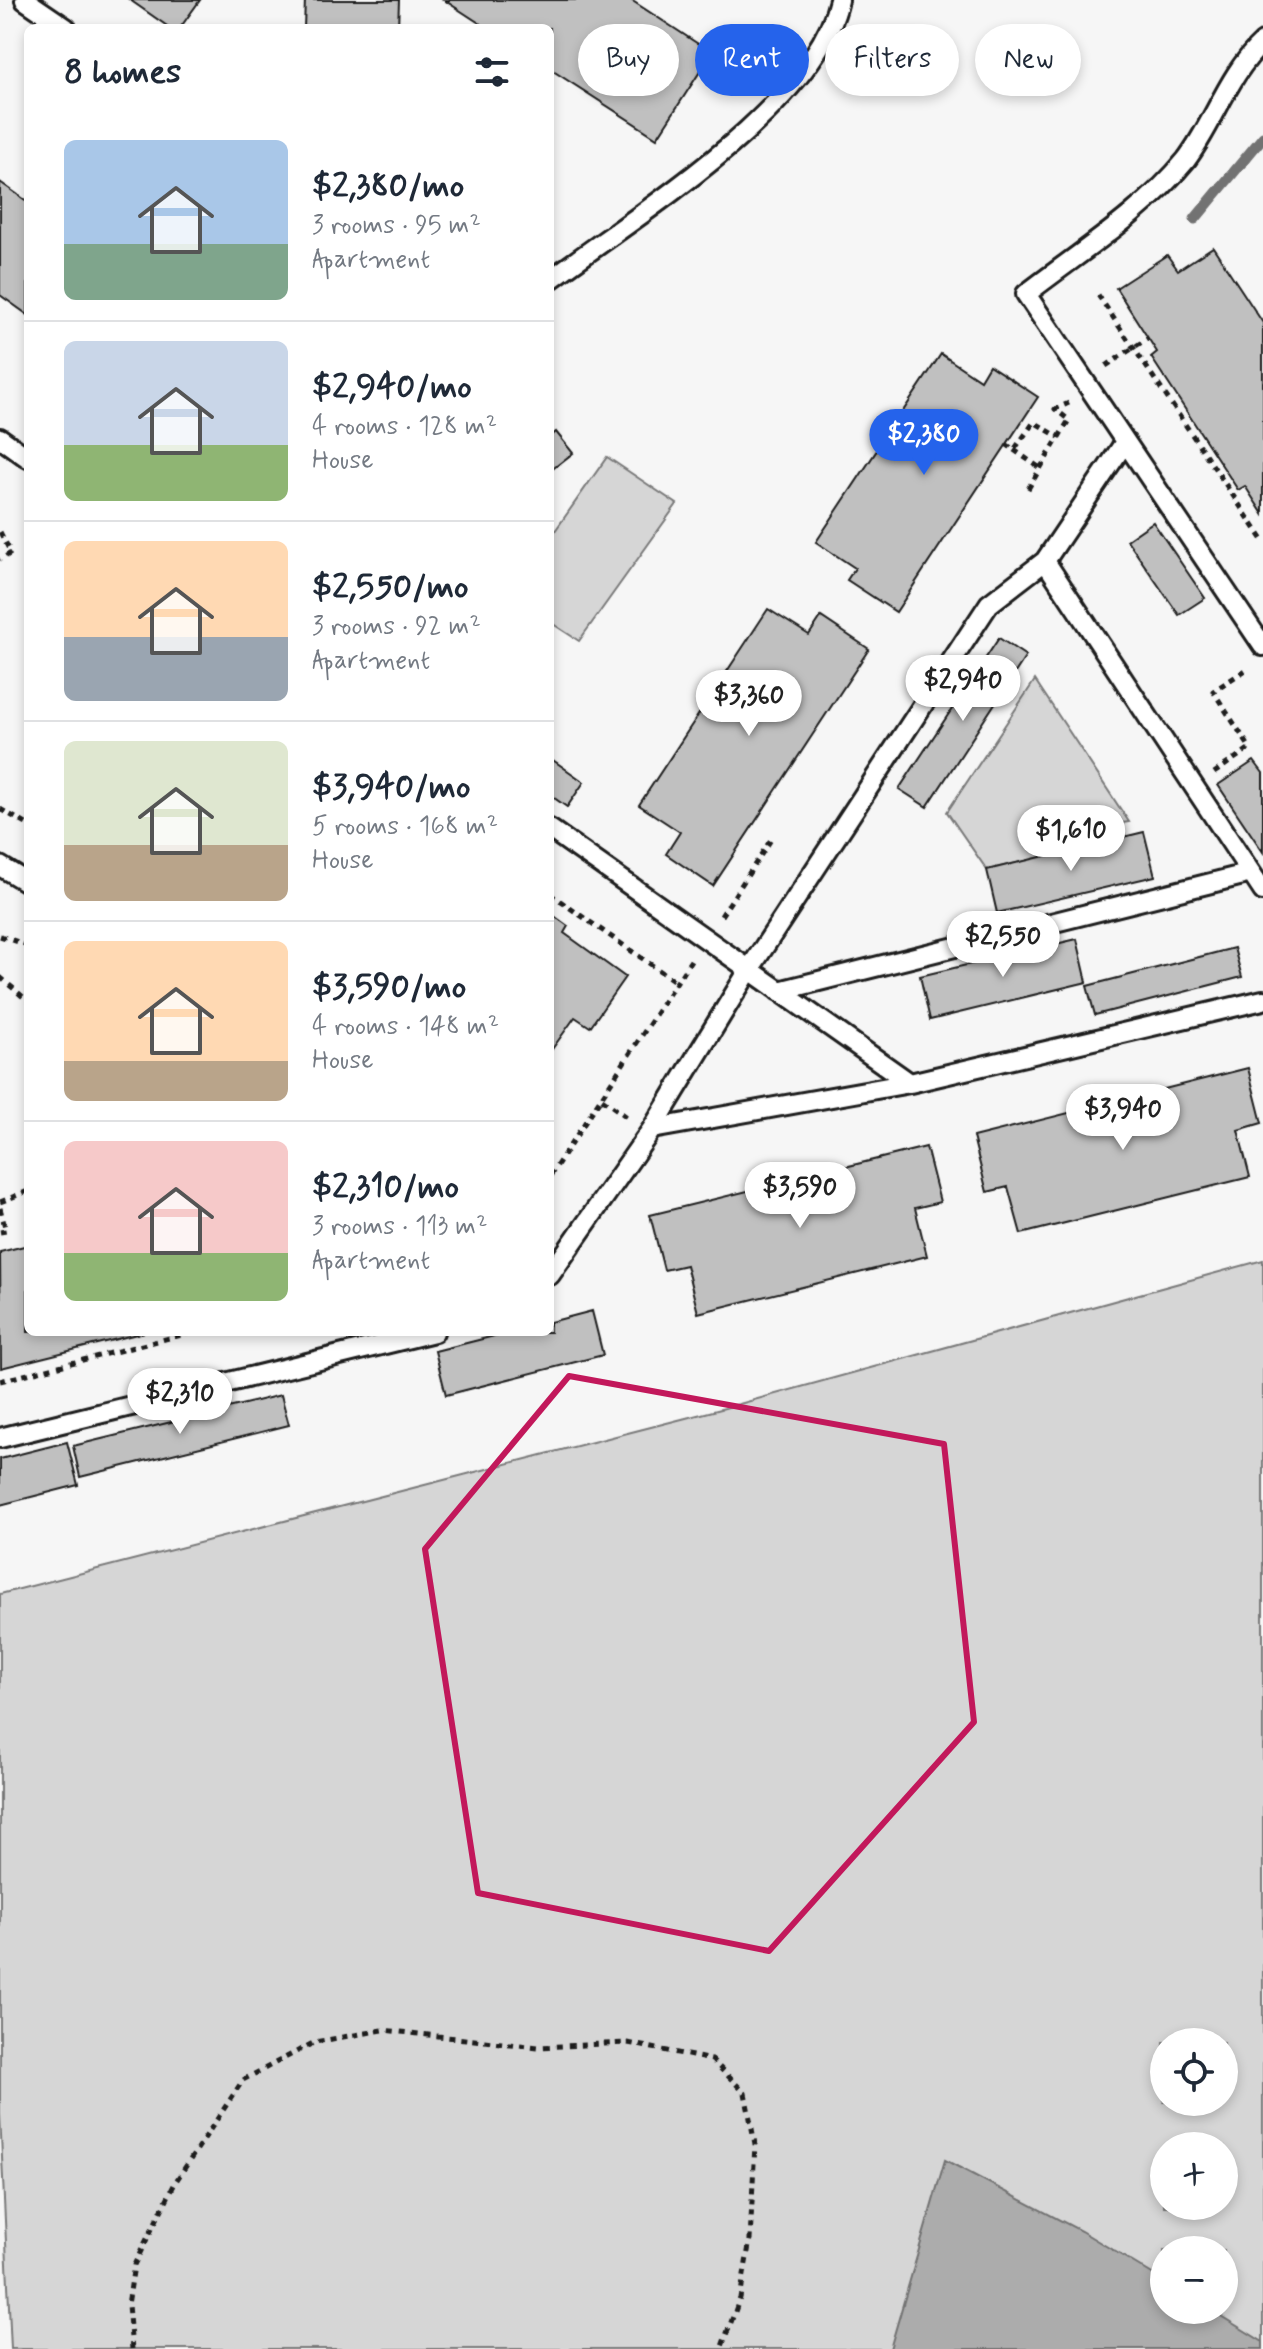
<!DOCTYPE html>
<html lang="en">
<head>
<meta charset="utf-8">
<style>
	body { margin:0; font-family:Mynerve,sans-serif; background:#f6f6f7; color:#1f2937; height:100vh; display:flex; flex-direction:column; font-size:30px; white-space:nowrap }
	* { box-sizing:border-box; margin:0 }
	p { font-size:26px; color:#747a83 }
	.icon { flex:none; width:44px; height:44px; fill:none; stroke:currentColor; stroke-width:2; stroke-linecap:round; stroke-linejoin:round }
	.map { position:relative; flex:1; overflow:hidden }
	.sheet { position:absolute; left:24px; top:24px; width:530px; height:1312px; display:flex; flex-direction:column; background:#fff; border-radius:12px; box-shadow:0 4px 12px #0003 }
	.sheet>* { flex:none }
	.banner { position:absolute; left:578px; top:24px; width:564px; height:72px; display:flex; gap:16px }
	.buttons { position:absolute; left:1150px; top:2028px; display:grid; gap:16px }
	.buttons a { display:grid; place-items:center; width:88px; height:88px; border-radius:50%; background:#fff; box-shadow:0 4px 12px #0003; font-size:40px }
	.price { position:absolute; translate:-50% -68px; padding:0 18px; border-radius:28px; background:#fff; color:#222; font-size:26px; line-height:52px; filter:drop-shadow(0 2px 4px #0008) }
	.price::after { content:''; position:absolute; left:50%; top:48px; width:24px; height:18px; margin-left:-12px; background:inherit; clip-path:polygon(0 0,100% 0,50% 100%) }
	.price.current { background:#2563eb; color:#fff }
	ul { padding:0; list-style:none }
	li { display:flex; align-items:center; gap:24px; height:200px; padding:0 40px }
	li+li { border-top:2px solid #e0e1e3 }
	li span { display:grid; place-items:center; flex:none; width:224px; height:160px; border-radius:12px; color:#555 }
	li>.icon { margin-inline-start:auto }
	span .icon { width:96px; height:96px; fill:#fffc; stroke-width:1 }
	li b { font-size:34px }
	h2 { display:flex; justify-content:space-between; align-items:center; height:96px; padding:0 40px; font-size:34px }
	.chip { padding:0 28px; border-radius:36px; background:#fff; box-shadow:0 4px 12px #0003; font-size:28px; line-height:72px }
	.chip.current { background:#2563eb; color:#fff }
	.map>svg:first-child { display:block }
	.green { fill:#d6d6d6; stroke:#797979; stroke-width:2; fill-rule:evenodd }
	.water { fill:#acacac; stroke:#727272; stroke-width:2 }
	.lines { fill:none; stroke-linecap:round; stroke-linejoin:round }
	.stream { stroke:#727272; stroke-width:11 }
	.building { fill:#c0c0c0; stroke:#1c1c1c; stroke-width:2 }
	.lane-casing { stroke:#1c1c1c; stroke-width:24 }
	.path { stroke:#1c1c1c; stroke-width:5; stroke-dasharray:6 6; stroke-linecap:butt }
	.lane { stroke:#fff; stroke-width:18 }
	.marked { fill:none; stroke:#c2185b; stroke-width:6; stroke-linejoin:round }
</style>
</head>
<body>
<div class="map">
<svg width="1263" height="2349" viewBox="0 0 1263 2349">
	<rect width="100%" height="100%" fill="#f6f6f6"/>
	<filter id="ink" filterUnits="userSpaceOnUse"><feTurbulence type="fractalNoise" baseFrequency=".0125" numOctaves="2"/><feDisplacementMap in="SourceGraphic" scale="16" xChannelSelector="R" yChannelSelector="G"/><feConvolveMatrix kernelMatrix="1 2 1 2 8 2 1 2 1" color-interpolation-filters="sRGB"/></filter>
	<g filter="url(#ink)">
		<!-- green -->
		<path class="green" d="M607,457L677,504L579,641L550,622V538Z
			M1035,680L1129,822L1122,823L1125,837L987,870L947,812Z
			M1263,1260V2349H11L0,2114V1594L721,1409ZM1164,2042H1224V2102H1164ZM1164,2146H1224V2206H1164ZM1164,2250H1224V2310H1164Z"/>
		<!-- water -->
		<path class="water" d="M945,2160L1081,2231L1164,2281V2310H1211L1263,2342V2349H890Z"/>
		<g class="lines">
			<!-- stream -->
			<path class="stream" d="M1195,219L1263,137"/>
		</g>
		<!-- building -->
		<path class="building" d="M130,0H200L180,28H170Z
			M305,0H399L398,28H304Z
			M444,0H631L712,53L657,138L550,69V28H487Z
			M0,182L28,202V315L0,295Z
			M1213,247L1263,323V514L1245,486L1238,490L1151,357L1157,352L1116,288L1167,255L1178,270Z
			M941,354L980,380L989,365L1038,397L896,612L847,580L855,568L816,542Z
			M556,432L573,453L550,471V437Z
			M1153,522L1205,598L1179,615L1127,540Z
			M768,609L809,635L821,617L869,649L713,886L666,854L680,832L639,805Z
			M999,638L1026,656L927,807L899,789Z
			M550,758L584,782L567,807L550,795Z
			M1254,761L1263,773V852L1218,785Z
			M1144,832L1155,876L997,913L987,870Z
			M550,913L568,926L564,933L625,977L590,1027L575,1017L550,1052Z
			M1077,939L1087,982L930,1020L920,976Z
			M1234,948L1242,977L1095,1015L1087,986Z
			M1248,1068L1262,1123L1238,1130L1250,1177L1021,1234L1008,1187L987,1192L973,1137Z
			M926,1147L940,1202L915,1208L927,1256L698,1313L686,1265L664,1270L650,1215Z
			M28,1245V1332H145L1,1368L0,1252Z
			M592,1311L603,1355L446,1395L435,1351L510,1332H550V1322Z
			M281,1395L289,1425L80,1477L73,1446Z
			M67,1442L78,1485L0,1505V1459Z"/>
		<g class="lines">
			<defs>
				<path id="lane" d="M25,0L66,28
					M1263,42C1227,75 1215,122 1186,160C1143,213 1080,252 1026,294L1263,646
					M550,280C635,216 816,106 839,0
					M0,438L28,458
					M1045,561L1263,891
					M550,829L910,1083
					M0,866L28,883
					M779,991L1251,873
					M652,1129L910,1083L1263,1000
					M550,1275L652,1129L749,970L989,604L1045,561L1125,442
					M0,1438L434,1332"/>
			</defs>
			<!-- lane casing -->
			<use href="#lane" class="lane-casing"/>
			<!-- path -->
			<path class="path" d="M1098,295L1263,540
				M1106,366L1148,338
				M1006,444L1014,450L1034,422L1059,437
				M1014,450L1040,468
				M1028,489L1069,420L1055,409L1069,403
				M0,532L11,553L0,560
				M1214,773L1250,748L1213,691L1249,668
				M0,809L28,825
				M550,894L676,982
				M721,916L772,838
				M0,936L28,945
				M0,977L28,1001
				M602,1099L627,1117
				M550,1176L691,960
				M0,1202L28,1191
				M0,1208L6,1231L0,1232
				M0,1381L193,1332
				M132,2349L128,2305L134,2265L176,2181L243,2080L315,2042L383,2030L538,2047L628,2043L712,2060L745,2093L755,2144L750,2240L740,2298L721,2349"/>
			<!-- lane -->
			<use href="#lane" class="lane"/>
		</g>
	</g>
	<!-- marked area -->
	<path class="marked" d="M569,1376L944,1444L974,1722L769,1951L478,1893L425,1549Z"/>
</svg>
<div class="buttons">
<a><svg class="icon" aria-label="locate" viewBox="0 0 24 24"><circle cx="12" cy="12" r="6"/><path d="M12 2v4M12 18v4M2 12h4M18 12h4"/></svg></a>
<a>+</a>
<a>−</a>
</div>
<b class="price current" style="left:924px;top:477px">$2,380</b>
<b class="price" style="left:963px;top:723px">$2,940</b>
<b class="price" style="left:749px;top:738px">$3,360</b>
<b class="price" style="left:1071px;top:873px">$1,610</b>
<b class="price" style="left:1003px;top:979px">$2,550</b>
<b class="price" style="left:1123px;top:1152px">$3,940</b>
<b class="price" style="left:800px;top:1230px">$3,590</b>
<b class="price" style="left:180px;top:1436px">$2,310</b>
<div class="banner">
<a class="chip">Buy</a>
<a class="chip current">Rent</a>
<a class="chip">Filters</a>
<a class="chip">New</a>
</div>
<section class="sheet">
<h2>8 homes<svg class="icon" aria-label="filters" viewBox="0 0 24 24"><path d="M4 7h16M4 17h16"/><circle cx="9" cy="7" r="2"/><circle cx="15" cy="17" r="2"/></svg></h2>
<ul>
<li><span style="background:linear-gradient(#a9c7e8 65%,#7fa58c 0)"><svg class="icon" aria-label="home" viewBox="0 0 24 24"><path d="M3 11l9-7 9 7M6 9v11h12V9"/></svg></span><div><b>$2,380/mo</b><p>3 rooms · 95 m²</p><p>Apartment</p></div></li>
<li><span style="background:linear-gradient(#c9d6e8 65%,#8fb573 0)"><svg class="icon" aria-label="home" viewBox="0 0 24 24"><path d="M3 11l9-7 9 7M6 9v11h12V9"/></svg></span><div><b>$2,940/mo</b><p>4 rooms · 128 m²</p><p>House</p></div></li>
<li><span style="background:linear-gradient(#ffd9b3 60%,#9aa5b1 0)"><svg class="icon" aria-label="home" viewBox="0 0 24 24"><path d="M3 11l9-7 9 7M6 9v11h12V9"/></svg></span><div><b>$2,550/mo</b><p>3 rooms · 92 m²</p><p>Apartment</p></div></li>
<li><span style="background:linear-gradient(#dfe7d0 65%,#b9a48a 0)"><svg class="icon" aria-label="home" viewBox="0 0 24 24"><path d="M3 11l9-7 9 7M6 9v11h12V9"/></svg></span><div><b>$3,940/mo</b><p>5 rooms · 168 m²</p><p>House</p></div></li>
<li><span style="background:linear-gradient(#ffd9b3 75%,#b9a48a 0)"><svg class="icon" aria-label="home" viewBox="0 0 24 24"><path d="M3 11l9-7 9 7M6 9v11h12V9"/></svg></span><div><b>$3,590/mo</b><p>4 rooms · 148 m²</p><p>House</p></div></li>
<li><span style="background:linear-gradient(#f6c9c9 70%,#8fb573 0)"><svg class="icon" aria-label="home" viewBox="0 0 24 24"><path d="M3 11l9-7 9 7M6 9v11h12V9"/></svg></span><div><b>$2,310/mo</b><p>3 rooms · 113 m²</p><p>Apartment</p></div></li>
</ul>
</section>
</div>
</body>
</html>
